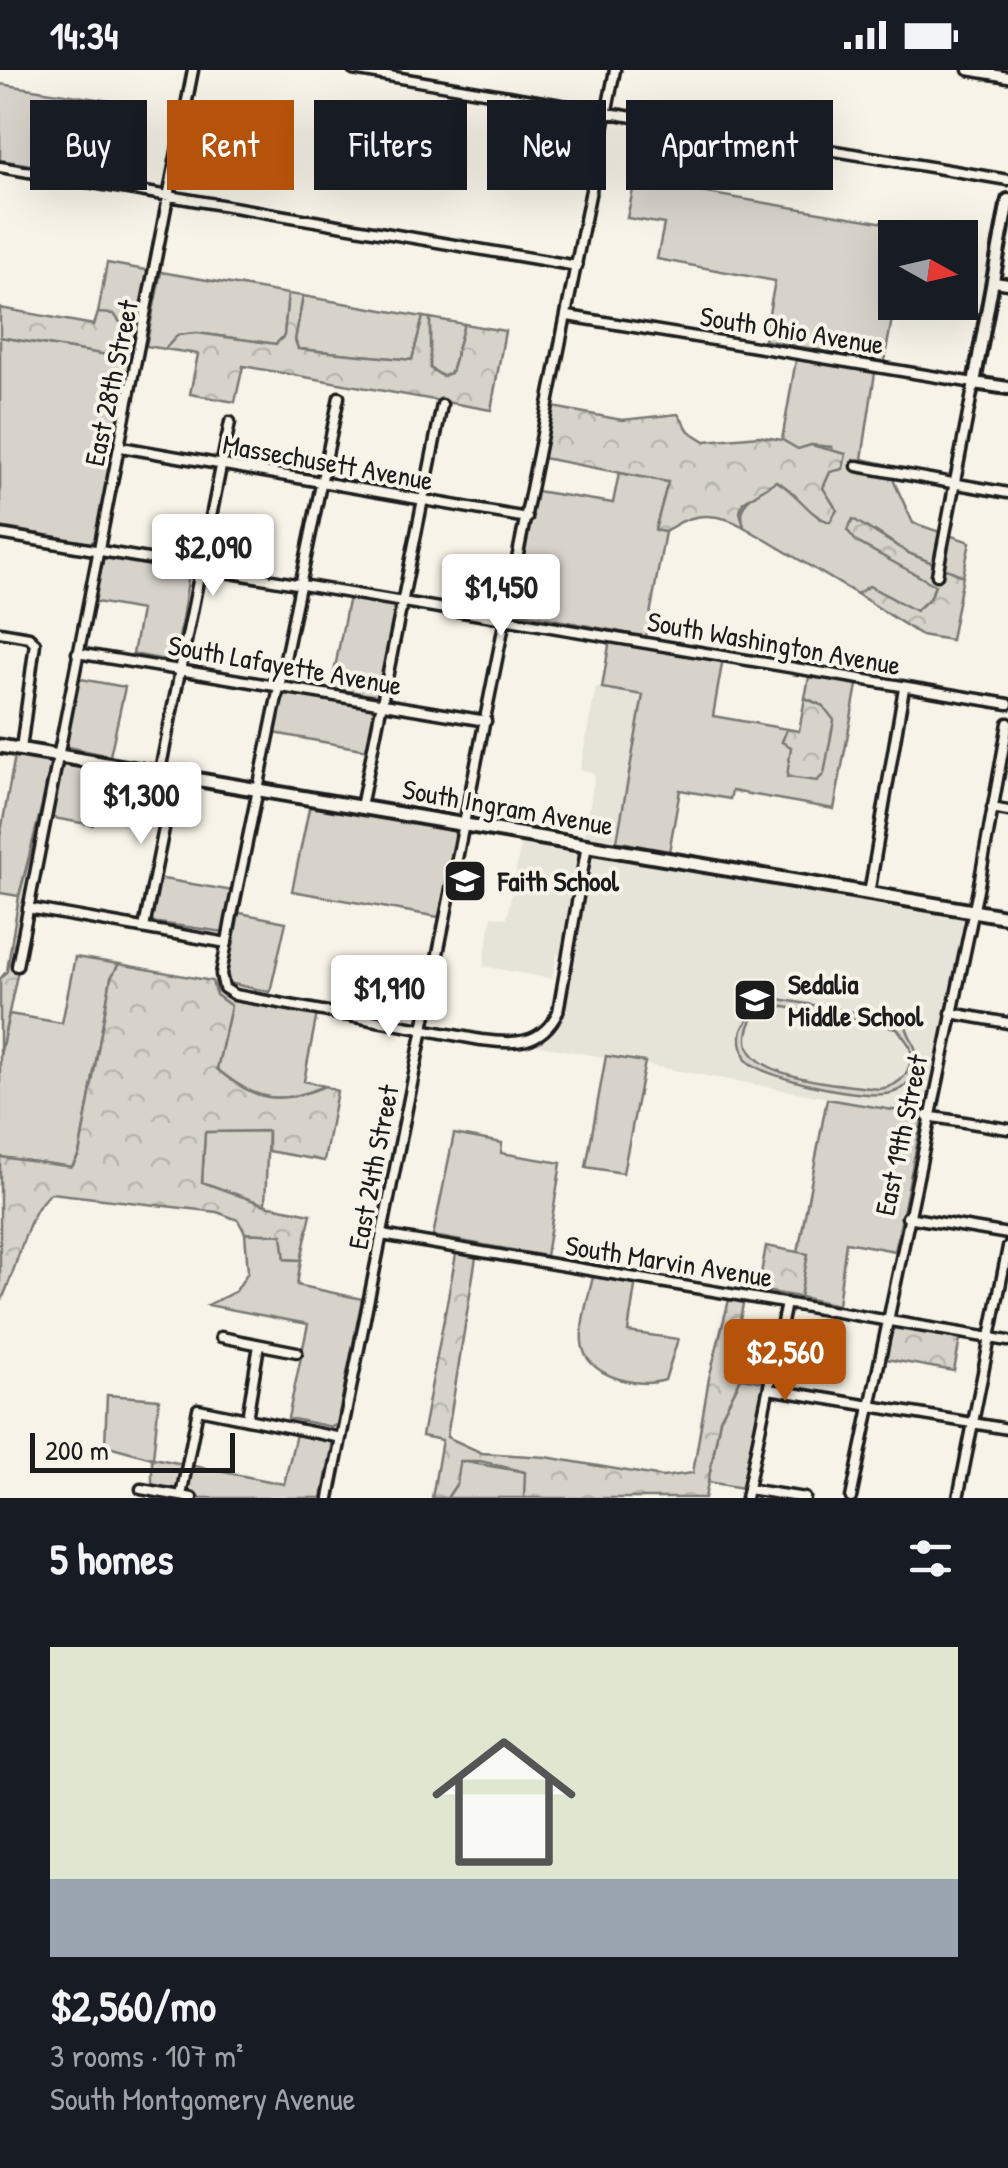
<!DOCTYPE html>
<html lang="en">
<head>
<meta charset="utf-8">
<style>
	body { margin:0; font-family:"Patrick Hand",sans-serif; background:#20242c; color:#f1f3f6; height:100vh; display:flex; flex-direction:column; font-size:38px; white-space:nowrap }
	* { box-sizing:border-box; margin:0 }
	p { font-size:32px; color:#9ea1a6 }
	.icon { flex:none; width:55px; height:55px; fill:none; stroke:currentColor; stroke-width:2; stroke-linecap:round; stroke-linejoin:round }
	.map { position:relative; height:1428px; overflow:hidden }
	.side { display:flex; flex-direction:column; background:#171b24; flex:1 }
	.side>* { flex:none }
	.hud { position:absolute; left:30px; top:30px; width:950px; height:90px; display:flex; gap:20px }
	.needle { width:65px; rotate:98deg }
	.controls { position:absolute; left:878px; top:150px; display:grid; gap:20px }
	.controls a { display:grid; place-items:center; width:100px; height:100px; border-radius:0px; background:#171b24; box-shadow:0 10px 40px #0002; font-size:50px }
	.scale { position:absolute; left:30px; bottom:25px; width:205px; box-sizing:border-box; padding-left:10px; border:5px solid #1c1c1c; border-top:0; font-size:28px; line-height:35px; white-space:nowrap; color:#1c1c1c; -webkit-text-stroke:8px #f7f3e8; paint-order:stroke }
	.price { position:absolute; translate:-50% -85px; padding:0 22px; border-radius:10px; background:#fff; color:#222; font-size:32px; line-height:65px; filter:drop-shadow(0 2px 5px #0008) }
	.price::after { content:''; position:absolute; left:50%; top:60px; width:30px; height:22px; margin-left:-15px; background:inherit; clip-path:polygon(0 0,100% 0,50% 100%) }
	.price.selected { background:#b45309; color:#fff }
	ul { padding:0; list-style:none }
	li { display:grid; align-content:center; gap:20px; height:530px; padding:0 50px }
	li span { display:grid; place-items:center; height:310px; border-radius:0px; color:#555 }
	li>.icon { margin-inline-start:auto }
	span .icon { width:180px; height:180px; fill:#fffc; stroke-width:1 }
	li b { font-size:42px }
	h2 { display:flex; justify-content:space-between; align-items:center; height:120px; padding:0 50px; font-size:42px }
	.tag { padding:0 35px; border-radius:0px; background:#171b24; box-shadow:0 10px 40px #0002; font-size:35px; line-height:90px }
	.tag.selected { background:#b45309; color:#fff }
	.status { display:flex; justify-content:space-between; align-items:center; height:70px; padding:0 50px; background:#171b24; direction:ltr }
	.status svg { height:28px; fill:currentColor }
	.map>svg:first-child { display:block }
	.built { fill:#e6e3d9 }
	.green { fill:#d7d3cb; stroke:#7a7874; stroke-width:2.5; fill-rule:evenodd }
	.forest { fill:url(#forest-crowns); stroke:#7a7874; stroke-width:2.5 }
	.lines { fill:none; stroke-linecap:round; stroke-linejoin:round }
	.minor-casing { stroke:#1c1c1c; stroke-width:15 }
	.tertiary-casing { stroke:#1c1c1c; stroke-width:18 }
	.secondary-casing { stroke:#1c1c1c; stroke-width:19 }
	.minor { stroke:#f7f3e8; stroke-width:8 }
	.tertiary { stroke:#f7f3e8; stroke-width:10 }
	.secondary { stroke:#f7f3e8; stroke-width:11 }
	.labels { text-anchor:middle; stroke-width:8; stroke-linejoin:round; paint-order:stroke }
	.street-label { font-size:28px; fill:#1c1c1c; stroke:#f7f3e8 }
	.poi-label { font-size:28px; font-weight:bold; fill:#1c1c1c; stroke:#f7f3e8; text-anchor:start }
</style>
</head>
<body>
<div class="status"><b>14:34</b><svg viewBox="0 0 49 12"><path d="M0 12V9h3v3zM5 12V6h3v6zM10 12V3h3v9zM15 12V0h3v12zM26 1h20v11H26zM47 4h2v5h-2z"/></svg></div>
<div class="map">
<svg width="1008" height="1428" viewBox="0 0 1008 1428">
	<defs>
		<pattern id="forest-crowns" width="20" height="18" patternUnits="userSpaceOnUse" patternTransform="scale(2.5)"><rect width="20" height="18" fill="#d7d3cb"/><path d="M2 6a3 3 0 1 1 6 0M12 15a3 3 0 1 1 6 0" fill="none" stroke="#b8b5ae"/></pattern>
	</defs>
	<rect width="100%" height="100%" fill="#f7f3e8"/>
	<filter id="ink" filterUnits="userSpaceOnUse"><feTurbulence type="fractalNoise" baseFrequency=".01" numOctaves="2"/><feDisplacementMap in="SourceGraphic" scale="20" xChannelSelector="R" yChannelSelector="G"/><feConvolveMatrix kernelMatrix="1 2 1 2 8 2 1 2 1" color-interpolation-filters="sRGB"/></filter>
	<g filter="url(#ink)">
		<!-- built -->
		<path class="built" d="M596,617L643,625L617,771L585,766L595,703L580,700Z
			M522,768L583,779L564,885L557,884L552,909L483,896L492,846L507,848Z
			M590,781L965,846L923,1045L536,975L560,949Z"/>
		<!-- green -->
		<path class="green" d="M0,14L136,35L122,110L0,90Z
			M635,111L909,157L907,167L895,168V233L884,292L764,270L775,211L657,189L664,154L627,148Z
			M107,193L151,201L138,262L98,243Z
			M161,202L288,224L284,266L276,274L197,263L178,265L165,279L146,276Z
			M303,226L423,247L412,290L298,279L295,270Z
			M430,248L464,254L451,304L442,306L430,298Z
			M0,267L132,289L96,469L91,473L0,457Z
			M797,284L876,296L862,389L886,394L913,453L970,472L963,506L908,483L875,461L857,472L935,514L931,527L916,541L870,517L857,524L744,457C736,429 755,425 776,411L792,419L820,449L837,440L822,419L830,402L832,377L811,375L798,380L782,370Z
			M619,403L668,412L655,460L665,462L646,567L516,542L513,529L536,421L613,433Z
			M106,483L190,497L176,588L171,591L133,584L141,540L91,531L101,485Z
			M349,526L393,535L395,540L380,622L376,626L331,618Z
			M610,569L723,588L713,646L787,659L782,672L792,676L823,636L805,628L810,602L858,610L834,739L732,721L730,729L680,720L669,782L617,771L643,625L602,618Z
			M75,608L125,617L110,686L64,676Z
			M282,617L376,634L367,680L274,663Z
			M16,680L52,688V695L19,826L0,823V767Z
			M60,691L104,694L93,755L48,747Z
			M311,729L451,754L456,767L439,847L292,821Z
			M157,808L233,821L224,862L151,852Z
			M235,842L286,852L270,922L224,912Z
			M75,887L119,894L111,908L79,1085L72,1097L0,1087V985L9,944L62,953Z
			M215,907L221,918L232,924L318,938L304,1011L325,1016C279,1036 255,1031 217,999L231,936L216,925Z
			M767,927L905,951C907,970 925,981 914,1003C910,1013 902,1020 891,1023C865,1030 765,1009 746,990C731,951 752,953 767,927ZM779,936L897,958L910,976C914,999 903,1016 879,1019C845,1014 730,1010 749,957C753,944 766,938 779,936Z
			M606,986L645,992L623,1103L586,1097Z
			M827,1029L923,1045L895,1181L846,1172L838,1235L800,1227L807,1185L798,1182Z
			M268,1061L265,1135L202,1112L205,1062Z
			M454,1064L502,1073L501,1083L561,1093L546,1186L433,1166Z
			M245,1163L283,1165L285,1189L301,1190L297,1215L362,1229L337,1354L332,1357L288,1348L308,1254L208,1235L236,1221L248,1202Z
			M594,1202L636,1210L628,1262L678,1269L665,1310C639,1319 584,1307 582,1272C580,1250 590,1223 594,1202Z
			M741,1308L769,1313L743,1418L708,1412L720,1349Z
			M107,1325L159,1329L153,1388L284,1414L297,1360L330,1366L332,1377L322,1428H152V1388L105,1375Z
			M460,1391L526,1402L524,1428H447L457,1413Z"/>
		<!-- forest -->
		<path class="forest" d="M288,224L303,226L295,270L298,279L412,290L423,247L430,248V298L442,306L451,303L464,254L505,261L491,340L243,296L235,332L190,324L198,284L165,279L178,265L197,263L276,274L284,266Z
			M0,238L94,255L98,243L114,244L125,259L138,262L132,289L0,267Z
			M553,337L622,350L678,344L689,361L705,371L759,366L782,370L798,379L811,375L846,384L843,399L830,402L823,418L837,440L830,452C808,446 797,421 776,411L743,432L740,442L744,457C716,441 690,442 665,462L655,460L668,412L543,388Z
			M853,449L908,483L963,506L951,570L921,565L857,524L869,516L916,541L931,527L935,515L857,472L847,460Z
			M805,628L823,636L834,650L824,704L817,711L787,707L791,677L782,672L787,659L799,661Z
			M41,745L17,877L21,886L0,985V909L7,901L19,826Z
			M119,894L212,911L216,925L231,936L217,999C255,1031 279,1036 325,1016L337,1021L324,1091L268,1081V1061L205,1062L202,1112L265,1135L311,1144L301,1190L285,1189L282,1165L245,1163L238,1150L217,1142L51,1123C26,1140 18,1200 0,1233V1087L72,1097L79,1085L111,908Z
			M766,1176L808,1184L800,1227L758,1220Z
			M457,1179L477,1181L447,1367L482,1383L546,1387L662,1407L693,1403L709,1308L730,1226L744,1228L730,1305L741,1308L720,1349L705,1428H524L525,1402L480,1391H460L457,1413L447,1428H432L442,1370L422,1366Z
			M894,1252L961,1264L954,1301L886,1289Z"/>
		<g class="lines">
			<defs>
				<path id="minor" d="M353,0L1008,110
					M968,0L1008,7
					M0,97L577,196
					M994,212L1008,214
					M568,246L974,313L937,505
					M339,327L231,850L221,904L224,918L235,925L481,970C515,974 541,976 558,942L587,775
					M121,377L527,448
					M857,396L1008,423
					M0,464L1008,634
					M0,562L29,567L35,573L21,679
					M77,583L486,651
					M160,701L230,352
					M361,737L442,335
					M992,738L1008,741
					M869,824L904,618
					M28,838L227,873
					M144,858L175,704
					M17,896L193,0
					M951,943L1008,953
					M927,1046L1008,1059
					M907,1147L1008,1164
					M382,1165L1008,1271
					M221,1267L297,1282
					M769,1319L1008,1359
					M247,1349L259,1275
					M141,1419L192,1428
					M748,1419L805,1428
					M181,1426L198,1339L341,1368
					M329,1428L615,0
					M746,1428L786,1233
					M851,1428L978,820L1008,653
					M958,1428L1008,1177"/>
				<path id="tertiary" d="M1008,130L974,313L1008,318"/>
				<path id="secondary" d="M0,676L1008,847"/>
			</defs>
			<!-- minor casing -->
			<use href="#minor" class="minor-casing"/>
			<!-- tertiary casing -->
			<use href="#tertiary" class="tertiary-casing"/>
			<!-- secondary casing -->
			<use href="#secondary" class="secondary-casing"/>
			<!-- minor -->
			<use href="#minor" class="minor"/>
			<!-- tertiary -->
			<use href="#tertiary" class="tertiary"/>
			<!-- secondary -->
			<use href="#secondary" class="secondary"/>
		</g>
	</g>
	<!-- icons -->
	<defs>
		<symbol id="school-square" viewBox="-11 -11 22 22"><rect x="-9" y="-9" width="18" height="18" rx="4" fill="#1c1c1c" stroke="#f7f3e8"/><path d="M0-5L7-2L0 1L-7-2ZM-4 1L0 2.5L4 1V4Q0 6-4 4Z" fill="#fff"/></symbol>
	</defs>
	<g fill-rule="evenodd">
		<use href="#school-square" x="440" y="786" width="50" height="50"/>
		<use href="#school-square" x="730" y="905" width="50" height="50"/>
	</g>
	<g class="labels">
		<!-- street labels -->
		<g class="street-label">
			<text transform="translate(792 260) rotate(9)" y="10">South Ohio Avenue</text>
			<text transform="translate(111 313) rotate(-78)" y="10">East 28th Street</text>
			<text transform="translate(328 392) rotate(10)" y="10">Massechusett Avenue</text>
			<text transform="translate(774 573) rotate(10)" y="10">South Washington Avenue</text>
			<text transform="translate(285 595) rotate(10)" y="10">South Lafayette Avenue</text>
			<text transform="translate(508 737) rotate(10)" y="10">South Ingram Avenue</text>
			<text transform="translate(901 1065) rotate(-78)" y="10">East 19th Street</text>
			<text transform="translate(373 1097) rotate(-79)" y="10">East 24th Street</text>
			<text transform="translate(669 1191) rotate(9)" y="10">South Marvin Avenue</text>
		</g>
		<!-- poi labels -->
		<g class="poi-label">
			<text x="498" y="821">Faith School</text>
			<text x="788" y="924">Sedalia<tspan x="788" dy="32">Middle School</tspan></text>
		</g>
	</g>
</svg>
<div class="controls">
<a><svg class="needle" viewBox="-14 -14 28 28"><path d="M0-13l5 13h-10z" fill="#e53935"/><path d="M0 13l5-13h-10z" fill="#9ea1a6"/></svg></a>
</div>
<div class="scale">200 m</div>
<b class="price" style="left:213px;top:529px">$2,090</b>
<b class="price" style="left:501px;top:569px">$1,450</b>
<b class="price" style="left:141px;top:777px">$1,300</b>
<b class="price" style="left:389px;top:970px">$1,910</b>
<b class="price selected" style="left:785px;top:1334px">$2,560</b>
<div class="hud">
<a class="tag">Buy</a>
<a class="tag selected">Rent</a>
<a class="tag">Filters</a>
<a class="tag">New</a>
<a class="tag">Apartment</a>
</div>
</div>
<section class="side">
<h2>5 homes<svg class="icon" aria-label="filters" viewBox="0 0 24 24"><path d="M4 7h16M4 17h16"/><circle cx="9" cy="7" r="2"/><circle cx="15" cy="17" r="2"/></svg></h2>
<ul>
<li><span style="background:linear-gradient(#dfe7d0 75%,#9aa5b1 0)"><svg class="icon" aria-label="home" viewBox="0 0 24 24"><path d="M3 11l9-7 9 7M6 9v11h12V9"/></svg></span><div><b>$2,560/mo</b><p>3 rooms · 107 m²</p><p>South Montgomery Avenue</p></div></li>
</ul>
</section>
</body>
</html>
